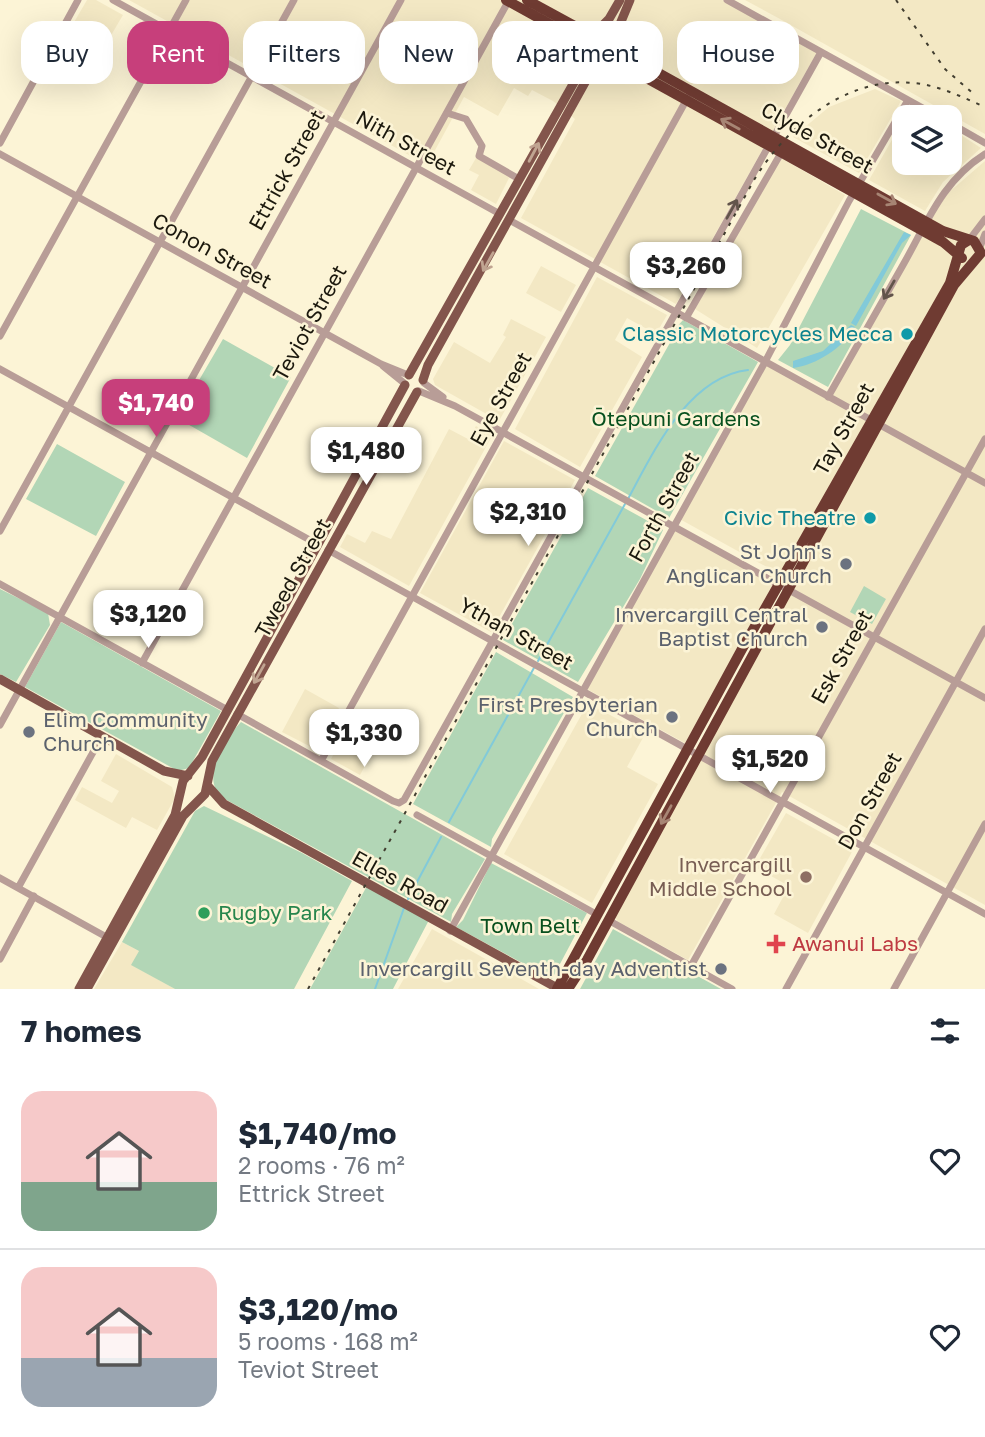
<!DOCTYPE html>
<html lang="en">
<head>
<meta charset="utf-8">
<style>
	body { margin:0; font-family:"Golos Text",sans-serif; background:#f2f2f3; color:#1f2937; height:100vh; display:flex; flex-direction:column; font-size:26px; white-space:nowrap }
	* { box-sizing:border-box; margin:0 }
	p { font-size:23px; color:#747a83 }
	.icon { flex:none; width:38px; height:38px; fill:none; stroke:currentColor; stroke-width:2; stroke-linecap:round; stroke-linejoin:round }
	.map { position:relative; height:989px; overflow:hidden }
	.sheet { display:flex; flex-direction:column; background:#fff; flex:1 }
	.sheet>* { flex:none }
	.guide { position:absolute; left:21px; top:21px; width:943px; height:63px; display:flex; gap:14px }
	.tools { position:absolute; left:892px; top:105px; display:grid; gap:14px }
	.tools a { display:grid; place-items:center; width:70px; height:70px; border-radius:14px; background:#fff; box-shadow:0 7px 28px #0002; font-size:35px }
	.price { position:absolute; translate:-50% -60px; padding:0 16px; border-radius:14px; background:#fff; color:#222; font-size:23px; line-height:46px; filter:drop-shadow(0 2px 4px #0008) }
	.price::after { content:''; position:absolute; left:50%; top:42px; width:21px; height:16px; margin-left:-10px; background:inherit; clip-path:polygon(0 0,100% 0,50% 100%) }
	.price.on { background:#c73f7b; color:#fff }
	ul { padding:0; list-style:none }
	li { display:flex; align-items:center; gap:21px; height:175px; padding:0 21px }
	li+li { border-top:2px solid #e0e1e3 }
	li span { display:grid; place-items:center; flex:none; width:196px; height:140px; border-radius:21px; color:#555 }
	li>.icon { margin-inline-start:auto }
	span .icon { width:84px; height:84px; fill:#fffc; stroke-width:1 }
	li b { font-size:30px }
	h2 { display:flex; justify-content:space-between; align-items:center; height:84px; padding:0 21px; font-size:30px }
	.tag { padding:0 24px; border-radius:21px; background:#fff; box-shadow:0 7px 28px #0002; font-size:24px; line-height:63px }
	.tag.on { background:#c73f7b; color:#fff }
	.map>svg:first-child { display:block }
	.built { fill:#f3e8c4 }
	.green { fill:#b2d6b6 }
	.water { fill:#82cad9 }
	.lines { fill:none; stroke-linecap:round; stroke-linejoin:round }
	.stream { stroke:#82cad9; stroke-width:2 }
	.minor { stroke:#b89d97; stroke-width:7 }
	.major { stroke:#83554c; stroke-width:9 }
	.highway { stroke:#6f3b32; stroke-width:10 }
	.rail { stroke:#423e30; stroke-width:2; stroke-dasharray:3.5 7; stroke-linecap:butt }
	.oneway { stroke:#a78574 }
	.oneway2 { stroke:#c0a491 }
	.oneway3 { stroke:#62544b }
	.culture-dot { fill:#0f9aa8; stroke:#fcf4d6; stroke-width:2.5 }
	.worship-dot { fill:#6b7280; stroke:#fcf4d6; stroke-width:2.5 }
	.education-dot { fill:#8d6e63; stroke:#fcf4d6; stroke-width:2.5 }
	.leisure-dot { fill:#2e9e5b; stroke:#fcf4d6; stroke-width:2.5 }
	.health-dot { fill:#e0444e; stroke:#fcf4d6; stroke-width:2.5 }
	.labels { text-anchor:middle; stroke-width:5; stroke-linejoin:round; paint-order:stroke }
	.street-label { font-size:21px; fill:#1b180d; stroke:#fcf4d6 }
	.culture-label { font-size:21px; fill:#0d838f; stroke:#fcf4d6; text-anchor:end }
	.park-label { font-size:21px; fill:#08501e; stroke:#fcf4d6 }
	.worship-label { font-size:21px; fill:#5b616d; stroke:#fcf4d6; text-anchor:end }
	.education-label { font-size:21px; fill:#785e54; stroke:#fcf4d6; text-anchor:end }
	.leisure-label { font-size:21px; fill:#27864d; stroke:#fcf4d6; text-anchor:start }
	.health-label { font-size:21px; fill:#be3a42; stroke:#fcf4d6; text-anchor:start }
</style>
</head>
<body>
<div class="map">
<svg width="985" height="989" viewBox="0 0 985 989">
	<rect width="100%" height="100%" fill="#fcf4d6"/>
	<!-- built -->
	<path class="built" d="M87,0H96L123,15L107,42L73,24Z
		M129,0H722L817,52L676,304L521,218L575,119L553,101L532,90L528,96L514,88L498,116L464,97L427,165Z
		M745,0H985V134L780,19Z
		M875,89L901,101L859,173L793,137L829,107Z
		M905,117V163H950V128L981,148L943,182L925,211L869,180Z
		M476,158L510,176L496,204L471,190L479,175L469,170Z
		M781,158L845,195L757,348L695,309Z
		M985,161V905L782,792L688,960L617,921L615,915L796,583L676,517L763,360L830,396L935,213L948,193Z
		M541,266L576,285L561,312L526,293Z
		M597,277L667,315L656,334L627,318L615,340L642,357L580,467L515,429Z
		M511,319L546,337L499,421L435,385L433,379L454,342L490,363L506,337L503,335Z
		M476,426L492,436L409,586L340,547L347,534L365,543L372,531L391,539L449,429L468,439Z
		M504,441L575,480L491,632L420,593Z
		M673,529L773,584L685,743L585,688Z
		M305,689L339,708L317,750L282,732Z
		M588,703L645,734L627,767L658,784L592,903L504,854Z
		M346,731L375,747L360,775L331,759Z
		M116,754L172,787L175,798L157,830L132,817L126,828L75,800L82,787L112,803L119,791L101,781Z
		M786,813L853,850L808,933L774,914L789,886L755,867Z
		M432,929L539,989H398Z
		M122,942L139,951L132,965L175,989H94Z"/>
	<!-- green -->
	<path class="green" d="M861,209L911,235L828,387L778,360L790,345Z
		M683,320L758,362L669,518L595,476L676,332L675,329Z
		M223,339L291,377L247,458L177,418Z
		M57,444L125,482L96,536L26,499Z
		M588,488L648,521L657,522L663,530L640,579L578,682L503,640Z
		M864,586L886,599L872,624L850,612Z
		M0,589L48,613L50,625L16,682L0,674Z
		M61,622L221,711L189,768L178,771L25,687Z
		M496,652L573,697L492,839L491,847L413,804Z
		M241,722L485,859L452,914L451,922L221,797C201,776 224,740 241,722Z
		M204,806L302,853L352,881L294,989H175L131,965L139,951L122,942L195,811Z
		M491,863L587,913L552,979L456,927L463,920Z
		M367,886L429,920L393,989H310Z
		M613,929L721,989H580Z"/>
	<!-- water -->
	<path class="water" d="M904,232L911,235L902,243L856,326L851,323Z
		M851,325L855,327C843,348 816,365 793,368V361L823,351Z"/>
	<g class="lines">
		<!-- stream -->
		<path class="stream" d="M628,499C654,451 688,377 748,370
			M538,661L625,504
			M449,822L535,666
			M408,899L441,837
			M375,989L404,908"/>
		<!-- minor -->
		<path class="minor" d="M113,0L500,214
			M727,0L939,117
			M447,113L466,119L482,146L479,156L519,179
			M950,123L985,143
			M0,143L78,0
			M0,154L381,364L408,375
			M511,221L985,483
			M969,240L985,219
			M980,247L985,234
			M686,318L781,153
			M0,336L186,0
			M383,366L404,383
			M0,369L317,544
			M424,383L443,397
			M419,391L455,406L985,698
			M828,397C853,353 878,309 903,265C927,223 942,181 985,154
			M0,531L294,0
			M328,550L985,914
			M0,584L226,709
			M142,663L509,0
			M237,714L393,801L399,803L404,800L821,52
			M0,725L401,0
			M321,761L688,97
			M417,815L596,914
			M0,878L110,939
			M18,888L102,736
			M608,920L732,989
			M450,931L765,362L849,201L908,100
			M0,959L34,896
			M691,966L985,439
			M786,989L985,629
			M894,989L985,824"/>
		<!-- major -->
		<path class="major" d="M596,32L609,19L620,0
			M613,41L630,0
			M409,375L581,70L586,51
			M423,380L428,365L588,77L603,61
			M0,679L164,771L188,776
			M207,785L224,804L559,989
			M79,989L175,815L183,781L202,757L405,385
			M87,989L183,816L205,794L212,761L417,392"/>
		<!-- highway -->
		<path class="highway" d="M506,0L575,38L585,49
			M527,0L580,29L595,33
			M586 46a14 14 0 1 1 28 0a14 14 0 1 1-28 0Z
			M605,60L623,65L943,242L962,258
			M557,989L742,649L950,283L961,245L969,240
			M568,989L587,960L954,285L981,253L974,241L943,231L628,56L614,42"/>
		<!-- rail -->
		<path class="rail" d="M896,0L945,69L976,96
			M308,989L754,180C786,127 846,76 913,83C938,85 962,97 985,107"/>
	</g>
	<!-- one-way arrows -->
	<defs><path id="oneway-shaft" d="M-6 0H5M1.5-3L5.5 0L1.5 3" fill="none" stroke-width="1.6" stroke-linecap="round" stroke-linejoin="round" transform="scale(1.75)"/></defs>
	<g class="oneway">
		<use href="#oneway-shaft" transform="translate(730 124) rotate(-151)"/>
		<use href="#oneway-shaft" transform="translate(887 199) rotate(29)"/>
		<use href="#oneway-shaft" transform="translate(666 815) rotate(119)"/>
	</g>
	<g class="oneway2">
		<use href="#oneway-shaft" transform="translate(534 152) rotate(-62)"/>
		<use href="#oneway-shaft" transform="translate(488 262) rotate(119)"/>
		<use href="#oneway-shaft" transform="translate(259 674) rotate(119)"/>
	</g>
	<g class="oneway3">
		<use href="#oneway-shaft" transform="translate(732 209) rotate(-61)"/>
		<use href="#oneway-shaft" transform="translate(889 290) rotate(120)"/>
	</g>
	<!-- markers -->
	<g class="culture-dot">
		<circle cx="907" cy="334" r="7"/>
		<circle cx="870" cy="518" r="7"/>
	</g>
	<g class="worship-dot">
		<circle cx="846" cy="564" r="7"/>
		<circle cx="822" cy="627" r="7"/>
		<circle cx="672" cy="717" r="7"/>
		<circle cx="29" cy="732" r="7"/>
		<circle cx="721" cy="969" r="7"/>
	</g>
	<circle class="education-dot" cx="806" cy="877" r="7"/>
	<circle class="leisure-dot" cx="204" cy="913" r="7"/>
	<path class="health-dot" d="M772.5 933.5h7v7h7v7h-7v7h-7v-7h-7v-7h7z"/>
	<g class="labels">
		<!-- street labels -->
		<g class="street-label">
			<text transform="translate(817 138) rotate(29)" y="7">Clyde Street</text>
			<text transform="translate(406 143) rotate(29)" y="7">Nith Street</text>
			<text transform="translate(287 170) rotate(-61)" y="7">Ettrick Street</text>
			<text transform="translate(212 251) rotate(29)" y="7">Conon Street</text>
			<text transform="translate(310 323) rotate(-61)" y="7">Teviot Street</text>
			<text transform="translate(501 399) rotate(-61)" y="7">Eye Street</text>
			<text transform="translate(844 429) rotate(-61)" y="7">Tay Street</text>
			<text transform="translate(664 507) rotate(-61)" y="7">Forth Street</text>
			<text transform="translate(293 578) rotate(-61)" y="7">Tweed Street</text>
			<text transform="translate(516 634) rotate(29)" y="7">Ythan Street</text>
			<text transform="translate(842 657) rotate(-61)" y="7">Esk Street</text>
			<text transform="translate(870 801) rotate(-61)" y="7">Don Street</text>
			<text transform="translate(400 882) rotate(29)" y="7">Elles Road</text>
		</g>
		<!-- culture labels -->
		<g class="culture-label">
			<text x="893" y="341">Classic Motorcycles Mecca</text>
			<text x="856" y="525">Civic Theatre</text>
		</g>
		<!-- park labels -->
		<g class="park-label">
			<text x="676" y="426">Ōtepuni Gardens</text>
			<text x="530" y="933">Town Belt</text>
		</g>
		<!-- worship labels -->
		<g class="worship-label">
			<text x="832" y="559">St John's<tspan x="832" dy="24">Anglican Church</tspan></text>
			<text x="808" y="622">Invercargill Central<tspan x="808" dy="24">Baptist Church</tspan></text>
			<text x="658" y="712">First Presbyterian<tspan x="658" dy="24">Church</tspan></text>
			<text x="43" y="727" text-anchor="start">Elim Community<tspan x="43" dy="24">Church</tspan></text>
			<text x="707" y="976">Invercargill Seventh-day Adventist</text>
		</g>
		<!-- education labels -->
		<g class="education-label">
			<text x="792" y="872">Invercargill<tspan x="792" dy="24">Middle School</tspan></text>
		</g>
		<!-- leisure labels -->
		<g class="leisure-label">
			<text x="218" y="920">Rugby Park</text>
		</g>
		<!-- health labels -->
		<g class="health-label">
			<text x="792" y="951">Awanui Labs</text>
		</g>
	</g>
</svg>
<div class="tools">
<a><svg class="icon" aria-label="layers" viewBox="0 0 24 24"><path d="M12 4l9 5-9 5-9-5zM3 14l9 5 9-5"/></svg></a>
</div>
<b class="price" style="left:686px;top:302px">$3,260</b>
<b class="price on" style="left:156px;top:439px">$1,740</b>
<b class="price" style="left:366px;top:487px">$1,480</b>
<b class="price" style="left:528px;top:548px">$2,310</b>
<b class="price" style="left:148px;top:650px">$3,120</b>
<b class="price" style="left:364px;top:769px">$1,330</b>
<b class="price" style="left:770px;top:795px">$1,520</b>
<div class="guide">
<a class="tag">Buy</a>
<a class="tag on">Rent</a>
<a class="tag">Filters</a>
<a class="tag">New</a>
<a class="tag">Apartment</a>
<a class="tag">House</a>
</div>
</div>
<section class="sheet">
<h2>7 homes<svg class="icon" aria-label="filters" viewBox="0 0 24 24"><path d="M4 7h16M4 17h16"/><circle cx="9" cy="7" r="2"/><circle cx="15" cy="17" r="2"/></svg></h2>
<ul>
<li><span style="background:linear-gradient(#f6c9c9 65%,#7fa58c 0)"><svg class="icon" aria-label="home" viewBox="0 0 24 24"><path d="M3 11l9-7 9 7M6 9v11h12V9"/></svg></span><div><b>$1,740/mo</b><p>2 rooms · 76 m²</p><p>Ettrick Street</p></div><svg class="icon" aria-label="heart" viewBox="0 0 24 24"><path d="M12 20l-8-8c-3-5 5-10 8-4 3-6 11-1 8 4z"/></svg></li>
<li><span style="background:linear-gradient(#f6c9c9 65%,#9aa5b1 0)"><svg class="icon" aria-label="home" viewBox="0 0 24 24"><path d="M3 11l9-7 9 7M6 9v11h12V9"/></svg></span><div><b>$3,120/mo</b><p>5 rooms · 168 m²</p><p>Teviot Street</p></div><svg class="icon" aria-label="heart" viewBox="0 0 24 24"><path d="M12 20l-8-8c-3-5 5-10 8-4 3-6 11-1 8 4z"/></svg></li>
</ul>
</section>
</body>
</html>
